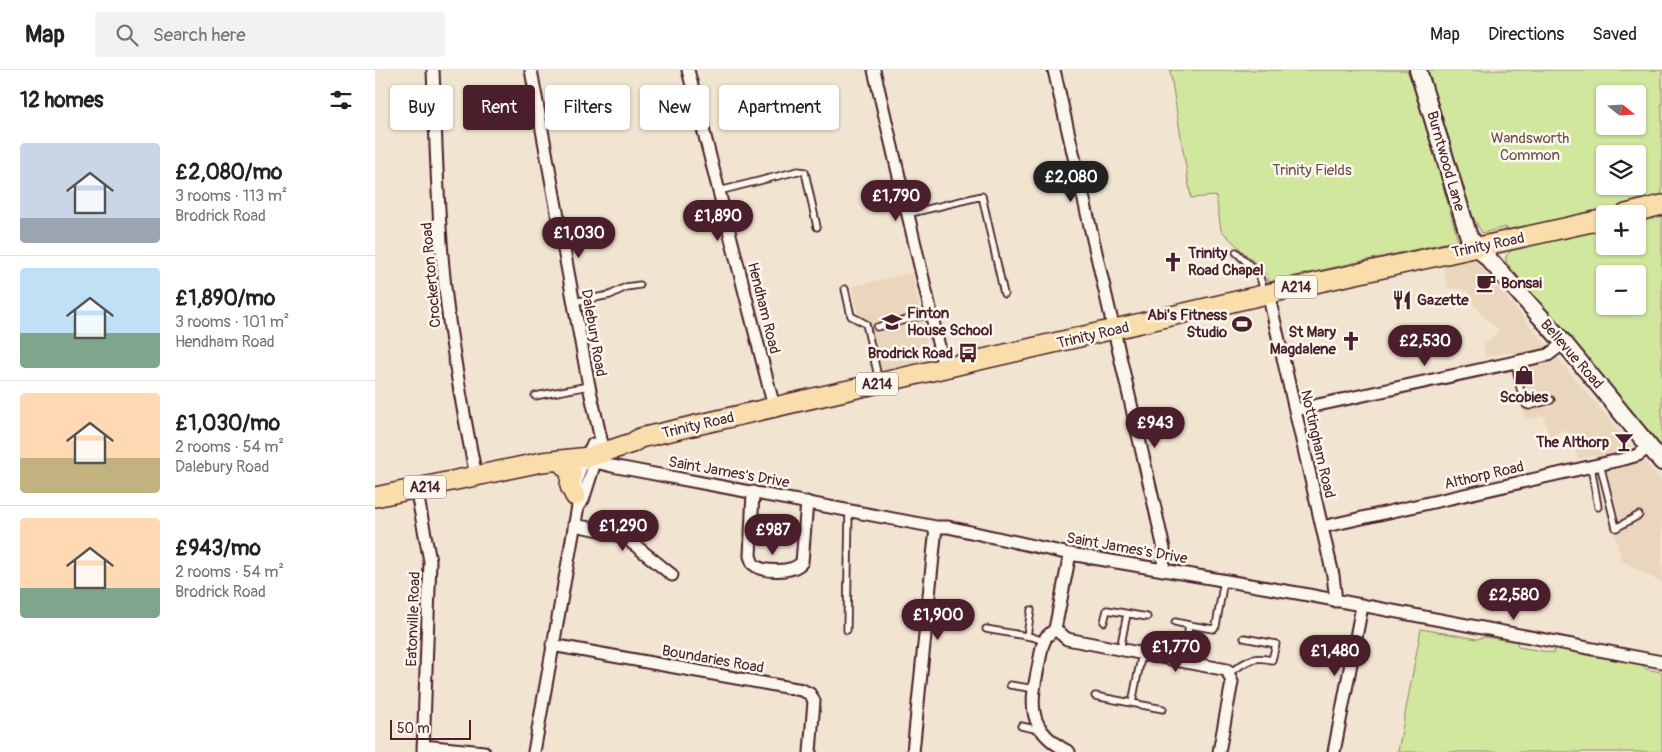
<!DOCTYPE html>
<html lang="en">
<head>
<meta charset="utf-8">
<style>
	body { margin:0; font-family:Pangolin,sans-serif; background:#f2f2f2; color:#222; height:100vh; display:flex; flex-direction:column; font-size:19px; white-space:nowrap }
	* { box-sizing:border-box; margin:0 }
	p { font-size:16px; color:#767676 }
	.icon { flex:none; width:28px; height:28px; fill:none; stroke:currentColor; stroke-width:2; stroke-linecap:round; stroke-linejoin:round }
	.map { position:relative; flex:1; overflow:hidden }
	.side { display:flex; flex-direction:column; background:#fff; width:375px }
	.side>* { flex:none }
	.banner { position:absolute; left:15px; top:15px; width:475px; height:45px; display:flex; gap:10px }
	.needle { width:32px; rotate:108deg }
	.fabs { position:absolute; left:1221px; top:15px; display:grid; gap:10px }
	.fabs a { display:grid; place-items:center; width:50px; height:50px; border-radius:5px; background:#fff; box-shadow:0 1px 4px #0004; font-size:25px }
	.scale { position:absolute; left:15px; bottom:12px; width:81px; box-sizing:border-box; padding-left:5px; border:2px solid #4a1f2b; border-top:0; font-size:14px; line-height:18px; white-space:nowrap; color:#4a1f2b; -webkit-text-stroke:4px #fbf7ec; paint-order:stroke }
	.price { position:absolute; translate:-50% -42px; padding:0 11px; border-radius:18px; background:#4a1f2b; color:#fff; font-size:16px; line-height:32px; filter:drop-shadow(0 1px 2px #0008) }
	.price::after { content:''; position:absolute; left:50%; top:30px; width:15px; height:11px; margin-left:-8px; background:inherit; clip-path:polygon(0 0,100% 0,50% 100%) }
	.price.active { background:#222; color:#fff }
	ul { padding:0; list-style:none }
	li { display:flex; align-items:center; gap:15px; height:125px; padding:0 20px }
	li+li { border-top:1px solid #e0e0e0 }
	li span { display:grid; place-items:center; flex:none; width:140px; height:100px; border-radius:5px; color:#555 }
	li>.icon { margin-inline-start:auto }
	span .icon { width:60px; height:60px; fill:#fffc; stroke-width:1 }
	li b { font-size:21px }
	h2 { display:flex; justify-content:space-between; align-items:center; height:60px; padding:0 20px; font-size:21px }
	.tag { padding:0 18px; border-radius:5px; background:#fff; box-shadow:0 1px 4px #0004; font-size:18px; line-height:45px }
	.tag.active { background:#4a1f2b; color:#fff }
	header { display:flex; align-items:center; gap:30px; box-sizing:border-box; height:70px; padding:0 25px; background:#fff; border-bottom:1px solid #e0e0e0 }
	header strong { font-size:24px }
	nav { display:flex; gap:28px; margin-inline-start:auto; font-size:18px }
	.search { width:350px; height:45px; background:#f2f2f2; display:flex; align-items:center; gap:12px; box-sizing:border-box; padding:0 18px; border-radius:5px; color:#767676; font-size:19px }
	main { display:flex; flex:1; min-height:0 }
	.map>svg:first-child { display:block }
	.built { fill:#ead6bc }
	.green { fill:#d0e79d; stroke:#8d8364; fill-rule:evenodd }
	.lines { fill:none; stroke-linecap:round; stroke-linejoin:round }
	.service-casing { stroke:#4a1f2b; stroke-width:9 }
	.minor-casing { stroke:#4a1f2b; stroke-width:15 }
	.secondary-casing { stroke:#4a1f2b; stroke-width:20 }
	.trunk-casing { stroke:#4a1f2b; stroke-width:22 }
	.service { stroke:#fbf7ec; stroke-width:5.5 }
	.minor { stroke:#fbf7ec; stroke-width:11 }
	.secondary { stroke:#fbf7ec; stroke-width:16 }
	.trunk { stroke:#f9deab; stroke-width:19 }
	.labels { text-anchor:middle; stroke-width:5; stroke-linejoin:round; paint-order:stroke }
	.shield { fill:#fbf7ec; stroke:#7f6065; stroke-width:1 }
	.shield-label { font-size:14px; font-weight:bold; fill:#4a1f2b }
	.park-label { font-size:15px; fill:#6c5148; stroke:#fbf7ec }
	.street-label { font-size:15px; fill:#4a1f2b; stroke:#fbf7ec }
	.poi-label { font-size:15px; font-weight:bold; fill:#4a1f2b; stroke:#fbf7ec; text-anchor:start }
</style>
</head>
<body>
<header>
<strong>Map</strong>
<div class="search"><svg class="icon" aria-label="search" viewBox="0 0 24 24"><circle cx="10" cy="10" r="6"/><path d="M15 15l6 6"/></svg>Search here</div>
<nav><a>Map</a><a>Directions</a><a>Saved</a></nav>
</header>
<main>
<section class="side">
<h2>12 homes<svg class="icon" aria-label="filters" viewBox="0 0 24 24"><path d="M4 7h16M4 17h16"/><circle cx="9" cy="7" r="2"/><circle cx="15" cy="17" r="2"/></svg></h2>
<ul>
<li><span style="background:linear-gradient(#c9d6e8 75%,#9aa5b1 0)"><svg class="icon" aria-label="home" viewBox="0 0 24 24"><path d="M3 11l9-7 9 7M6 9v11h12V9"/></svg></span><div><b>£2,080/mo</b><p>3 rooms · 113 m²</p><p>Brodrick Road</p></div></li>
<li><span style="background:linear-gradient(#bfe0f5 65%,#7fa58c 0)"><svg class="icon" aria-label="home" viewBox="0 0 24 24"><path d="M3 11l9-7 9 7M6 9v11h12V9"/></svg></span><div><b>£1,890/mo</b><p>3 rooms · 101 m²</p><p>Hendham Road</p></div></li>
<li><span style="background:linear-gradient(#ffd9b3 65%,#c2b280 0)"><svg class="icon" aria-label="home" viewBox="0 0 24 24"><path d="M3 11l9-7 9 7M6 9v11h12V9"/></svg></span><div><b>£1,030/mo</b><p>2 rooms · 54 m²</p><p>Dalebury Road</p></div></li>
<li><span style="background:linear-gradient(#ffd9b3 70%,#7fa58c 0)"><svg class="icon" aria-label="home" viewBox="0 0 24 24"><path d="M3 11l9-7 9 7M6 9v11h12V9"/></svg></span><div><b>£943/mo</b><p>2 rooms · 54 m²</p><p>Brodrick Road</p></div></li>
</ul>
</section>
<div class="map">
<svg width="1287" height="682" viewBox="0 0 1287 682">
	<rect width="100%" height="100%" fill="#f1e4d0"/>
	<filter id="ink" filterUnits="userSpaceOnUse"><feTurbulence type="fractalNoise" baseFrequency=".02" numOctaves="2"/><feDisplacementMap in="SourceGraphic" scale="10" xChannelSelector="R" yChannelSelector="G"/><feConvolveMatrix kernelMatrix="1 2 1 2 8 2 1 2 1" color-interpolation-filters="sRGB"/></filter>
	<g filter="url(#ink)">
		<!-- built -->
		<path class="built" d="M1099,189L1287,412V513L1246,490L1221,385L1203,389L1199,373L1188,359L1174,369L1169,346L1150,350L1136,282L1111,287L1108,275L1125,260L1109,247L1098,233L1092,220L1073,217L1068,195Z
			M537,203L555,288L553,291L500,303L489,255L484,249L477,216Z"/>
		<!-- green -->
		<path class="green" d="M795,0H1032L1045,33L1083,170L893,212V206L846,160L841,126L816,128Z
			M1049,0H1287V381L1131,192V186L1137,180L1131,157L1107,163L1099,149L1089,124L1074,68ZM1230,24H1262V56H1230ZM1230,84H1262V116H1230ZM1230,144H1262V176H1230ZM1230,204H1262V236H1230Z
			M1046,559L1102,569L1110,567L1142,572L1143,577L1179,583L1180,577L1215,586L1265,593L1271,599L1287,602V682H1023Z"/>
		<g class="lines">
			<defs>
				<path id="service" d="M344,121L423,101L430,102L442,157
					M532,144L607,126L629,224
					M861,182L884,204L889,221
					M470,219L476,246L491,254L504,311
					M198,232L235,225L251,217L265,215
					M502,257L555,244
					M1140,292L1145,318L1151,335L1154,336L1176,330
					M160,326L214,316
					M1225,394L1241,458L1264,445
					M1216,396L1223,437
					M729,552L732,540L772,547
					M800,552L814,555
					M611,559L657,567L669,571
					M472,560L474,440
					M652,566L656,540
					M745,579L752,544
					M809,591L814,555L838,559L841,556L849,510
					M854,603C871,592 877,585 897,590L901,574L869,568
					M635,615L660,619
					M720,626L788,639
					M757,633L767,583
					M646,656L665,660"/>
				<path id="minor" d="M58,0C61,65 62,131 68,197C74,267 87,337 101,406
					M156,0L214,316L229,383
					M313,0L399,337
					M499,0L569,298
					M679,0L779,434L789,479L788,500
					M893,223L958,505L961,531
					M920,340L1173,285L1189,273
					M214,387L220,392L237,396L561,457H573L695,484L928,524L1287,592
					M41,418L55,491L48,682
					M378,422L375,486L378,494C388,503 418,503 427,492L432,432
					M203,436L208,430L220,392
					M199,455L230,461L251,468L297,505
					M947,457L1249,389L1263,385L1274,377
					M680,559L695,484
					M177,575L427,620L435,624L439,631L435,682
					M48,676L109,682
					M159,682L203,436C196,414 207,392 218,374
					M538,682L561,457
					M694,682C643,656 659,624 667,577L671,567L680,559L692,569L852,600L857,612L844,682
					M959,682L987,536"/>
				<path id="secondary" d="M1043,0L1094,167L1189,273L1287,392"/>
				<path id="trunk" d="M1251,144L1287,135
					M184,390L196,403L195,416L200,426
					M0,427L167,392L214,387L257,373L265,368L931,215L1230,149"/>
			</defs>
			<!-- service casing -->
			<use href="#service" class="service-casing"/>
			<!-- minor casing -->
			<use href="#minor" class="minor-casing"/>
			<!-- secondary casing -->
			<use href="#secondary" class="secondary-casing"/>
			<!-- trunk casing -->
			<use href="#trunk" class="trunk-casing"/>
			<!-- service -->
			<use href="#service" class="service"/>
			<!-- minor -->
			<use href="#minor" class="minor"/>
			<!-- secondary -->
			<use href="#secondary" class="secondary"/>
			<!-- trunk -->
			<use href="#trunk" class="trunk"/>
		</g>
	</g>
	<!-- icons -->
	<defs>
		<symbol id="church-bare" viewBox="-9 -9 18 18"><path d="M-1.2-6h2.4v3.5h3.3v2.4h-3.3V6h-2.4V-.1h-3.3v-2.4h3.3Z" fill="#4a1f2b" stroke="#fbf7ec" stroke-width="2.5" paint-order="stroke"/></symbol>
		<symbol id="cafe-bare" viewBox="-9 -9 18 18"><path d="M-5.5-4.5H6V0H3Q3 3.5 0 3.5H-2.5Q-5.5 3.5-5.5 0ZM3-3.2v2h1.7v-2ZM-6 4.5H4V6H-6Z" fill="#4a1f2b" stroke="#fbf7ec" stroke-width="2.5" paint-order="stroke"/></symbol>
		<symbol id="restaurant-bare" viewBox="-9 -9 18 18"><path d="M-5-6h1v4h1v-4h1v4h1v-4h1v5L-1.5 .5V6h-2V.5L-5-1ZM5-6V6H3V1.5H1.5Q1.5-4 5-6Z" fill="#4a1f2b" stroke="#fbf7ec" stroke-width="2.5" paint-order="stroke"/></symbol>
		<symbol id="school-bare" viewBox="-9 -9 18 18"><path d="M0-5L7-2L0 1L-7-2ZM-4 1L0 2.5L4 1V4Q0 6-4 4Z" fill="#4a1f2b" stroke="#fbf7ec" stroke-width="2.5" paint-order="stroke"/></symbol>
		<symbol id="stadium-bare" viewBox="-9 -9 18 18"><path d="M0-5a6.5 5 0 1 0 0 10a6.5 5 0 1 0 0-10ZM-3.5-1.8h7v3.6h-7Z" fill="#4a1f2b" stroke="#fbf7ec" stroke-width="2.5" paint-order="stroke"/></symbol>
		<symbol id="bus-bare" viewBox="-9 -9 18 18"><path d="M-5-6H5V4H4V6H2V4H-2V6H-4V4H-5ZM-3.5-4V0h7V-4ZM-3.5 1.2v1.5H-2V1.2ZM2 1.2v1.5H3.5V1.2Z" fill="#4a1f2b" stroke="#fbf7ec" stroke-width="2.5" paint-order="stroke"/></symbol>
		<symbol id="shop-bare" viewBox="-9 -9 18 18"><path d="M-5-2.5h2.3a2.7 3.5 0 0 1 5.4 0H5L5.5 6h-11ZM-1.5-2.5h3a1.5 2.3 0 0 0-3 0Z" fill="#4a1f2b" stroke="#fbf7ec" stroke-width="2.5" paint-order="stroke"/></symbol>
		<symbol id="bar-bare" viewBox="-9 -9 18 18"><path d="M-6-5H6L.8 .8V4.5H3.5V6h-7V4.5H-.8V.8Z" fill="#4a1f2b" stroke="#fbf7ec" stroke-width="2.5" paint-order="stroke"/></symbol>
	</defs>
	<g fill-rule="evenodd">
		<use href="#church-bare" x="784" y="178" width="28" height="28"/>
		<use href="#cafe-bare" x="1097" y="199" width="28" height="28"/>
		<use href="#restaurant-bare" x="1013" y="216" width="28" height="28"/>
		<use href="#school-bare" x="503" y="238" width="28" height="28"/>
		<use href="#stadium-bare" x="853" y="240" width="28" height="28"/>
		<use href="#church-bare" x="962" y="257" width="28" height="28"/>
		<use href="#bus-bare" x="579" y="269" width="28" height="28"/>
		<use href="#shop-bare" x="1135" y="291" width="28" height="28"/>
		<use href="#bar-bare" x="1235" y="358" width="28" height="28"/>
	</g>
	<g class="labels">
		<!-- shield labels -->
		<g class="shield">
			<rect x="900" y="205.5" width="42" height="23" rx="4"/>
			<rect x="481" y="302.5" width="42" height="23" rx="4"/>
			<rect x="29" y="405.5" width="42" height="23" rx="4"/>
		</g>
		<g class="shield-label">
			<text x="921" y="222">A214</text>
			<text x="502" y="319">A214</text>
			<text x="50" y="422">A214</text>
		</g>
		<!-- park labels -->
		<g class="park-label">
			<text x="1155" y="73">Wandsworth<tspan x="1155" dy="17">Common</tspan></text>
			<text x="937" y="105">Trinity Fields</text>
		</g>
		<!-- street labels -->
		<g class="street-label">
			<text transform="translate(1071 91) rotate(74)" y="5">Burntwood Lane</text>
			<text transform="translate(1113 175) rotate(-12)" y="5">Trinity Road</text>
			<text transform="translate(56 205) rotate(-95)" y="5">Crockerton Road</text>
			<text transform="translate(389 238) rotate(76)" y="5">Hendham Road</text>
			<text transform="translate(219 263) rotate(80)" y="5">Dalebury Road</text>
			<text transform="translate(718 265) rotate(-13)" y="5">Trinity Road</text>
			<text transform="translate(1197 284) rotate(49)" y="5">Bellevue Road</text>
			<text transform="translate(323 355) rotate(-13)" y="5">Trinity Road</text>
			<text transform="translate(943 374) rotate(77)" y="5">Nottingham Road</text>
			<text transform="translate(354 402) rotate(10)" y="5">Saint James's Drive</text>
			<text transform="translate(1109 405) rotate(-13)" y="5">Althorp Road</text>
			<text transform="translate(752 478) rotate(10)" y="5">Saint James's Drive</text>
			<text transform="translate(38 549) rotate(-88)" y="5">Eatonville Road</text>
			<text transform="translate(338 589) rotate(10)" y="5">Boundaries Road</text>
		</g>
		<!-- poi labels -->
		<g class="poi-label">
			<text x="813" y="188">Trinity<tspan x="813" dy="17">Road Chapel</tspan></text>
			<text x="1126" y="218">Bonsai</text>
			<text x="1042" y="235">Gazette</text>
			<text x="532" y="248">Finton<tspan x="532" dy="17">House School</tspan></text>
			<text x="852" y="250" text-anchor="end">Abi's Fitness<tspan x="852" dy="17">Studio</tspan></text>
			<text x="961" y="267" text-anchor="end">St Mary<tspan x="961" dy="17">Magdalene</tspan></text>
			<text x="578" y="288" text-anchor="end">Brodrick Road</text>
			<text x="1149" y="332" text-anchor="middle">Scobies</text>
			<text x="1234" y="377" text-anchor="end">The Althorp</text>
		</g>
	</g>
</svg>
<div class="fabs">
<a><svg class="needle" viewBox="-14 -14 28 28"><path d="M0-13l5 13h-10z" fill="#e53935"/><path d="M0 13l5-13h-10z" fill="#767676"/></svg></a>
<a><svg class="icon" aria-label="layers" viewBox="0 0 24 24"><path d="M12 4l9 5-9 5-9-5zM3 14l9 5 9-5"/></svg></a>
<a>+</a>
<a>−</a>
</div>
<div class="scale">50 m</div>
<b class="price active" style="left:696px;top:133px">£2,080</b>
<b class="price" style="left:521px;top:152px">£1,790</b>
<b class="price" style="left:343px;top:172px">£1,890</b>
<b class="price" style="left:204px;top:189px">£1,030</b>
<b class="price" style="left:1050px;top:297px">£2,530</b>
<b class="price" style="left:780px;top:379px">£943</b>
<b class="price" style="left:248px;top:482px">£1,290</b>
<b class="price" style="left:398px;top:486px">£987</b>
<b class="price" style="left:1139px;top:551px">£2,580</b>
<b class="price" style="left:563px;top:571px">£1,900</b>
<b class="price" style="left:801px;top:603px">£1,770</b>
<b class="price" style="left:960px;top:607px">£1,480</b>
<div class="banner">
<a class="tag">Buy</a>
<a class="tag active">Rent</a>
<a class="tag">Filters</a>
<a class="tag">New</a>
<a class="tag">Apartment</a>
</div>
</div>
</main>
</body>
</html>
